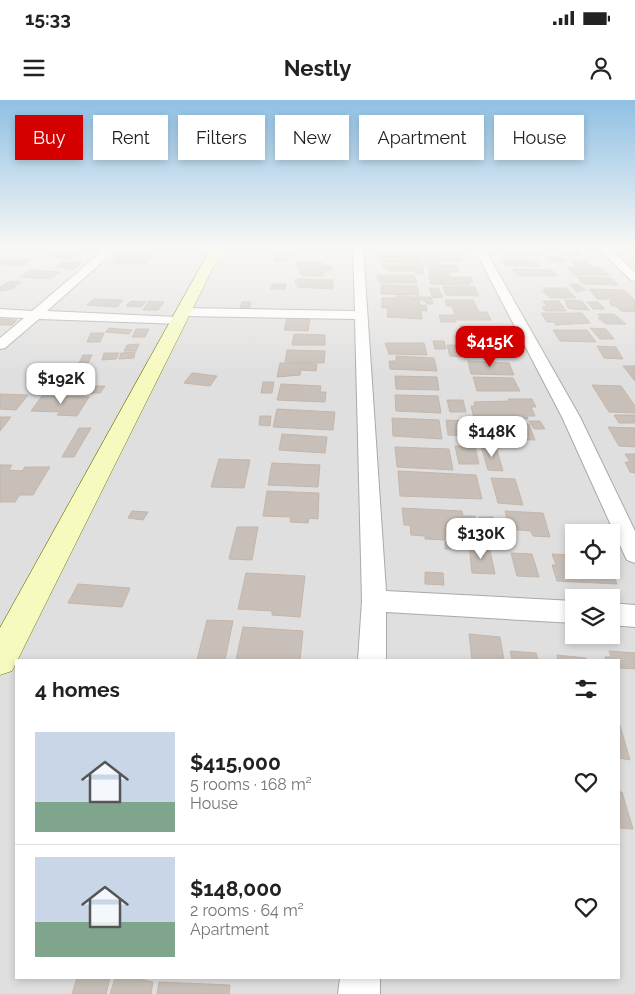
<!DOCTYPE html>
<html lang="en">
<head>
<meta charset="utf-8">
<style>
	body { margin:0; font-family:Raleway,sans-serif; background:#f6f6f6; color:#222; height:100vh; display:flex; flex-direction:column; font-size:19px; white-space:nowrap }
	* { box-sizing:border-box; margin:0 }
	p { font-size:16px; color:#767676 }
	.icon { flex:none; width:28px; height:28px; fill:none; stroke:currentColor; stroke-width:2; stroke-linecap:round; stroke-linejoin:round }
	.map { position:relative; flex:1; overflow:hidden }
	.drawer { position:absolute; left:15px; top:559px; width:605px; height:320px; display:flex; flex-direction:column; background:#fff; border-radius:0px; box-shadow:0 2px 8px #0003 }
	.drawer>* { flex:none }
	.top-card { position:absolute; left:15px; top:15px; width:605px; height:45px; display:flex; gap:10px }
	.fabs { position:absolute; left:565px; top:424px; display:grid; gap:10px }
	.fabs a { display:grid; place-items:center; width:55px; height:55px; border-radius:0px; background:#fff; box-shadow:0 2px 8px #0003; font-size:25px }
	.price { position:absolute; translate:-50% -42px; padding:0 11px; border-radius:10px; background:#fff; color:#222; font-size:16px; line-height:32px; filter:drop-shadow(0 1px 2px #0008) }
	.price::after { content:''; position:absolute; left:50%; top:30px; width:15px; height:11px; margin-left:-8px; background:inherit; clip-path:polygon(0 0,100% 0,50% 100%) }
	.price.selected { background:#d40000; color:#fff }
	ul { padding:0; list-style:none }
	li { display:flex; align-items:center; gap:15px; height:125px; padding:0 20px }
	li+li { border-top:1px solid #e0e0e0 }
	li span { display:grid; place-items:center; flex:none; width:140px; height:100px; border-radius:0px; color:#555 }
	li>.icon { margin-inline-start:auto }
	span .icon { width:60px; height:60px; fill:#fffc; stroke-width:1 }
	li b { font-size:21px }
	h2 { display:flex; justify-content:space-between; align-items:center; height:60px; padding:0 20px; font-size:21px }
	.tag { padding:0 18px; border-radius:0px; background:#fff; box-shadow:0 2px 8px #0003; font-size:18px; line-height:45px }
	.tag.selected { background:#d40000; color:#fff }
	.status { display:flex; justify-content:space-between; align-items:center; height:35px; padding:0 25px; background:#fff; direction:ltr }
	.status svg { height:14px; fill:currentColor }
	header { display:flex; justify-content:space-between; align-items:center; height:65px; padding:0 20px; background:#fff; font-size:22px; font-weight:700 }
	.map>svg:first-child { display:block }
	.residential { fill:#e0dfdf; fill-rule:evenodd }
	.building { fill:#c7bfb8; stroke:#c4b6ab }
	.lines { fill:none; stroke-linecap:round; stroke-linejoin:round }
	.street-casing { stroke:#a9a9a9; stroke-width:2 }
	.secondary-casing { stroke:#707d05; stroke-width:1 }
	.street { fill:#fff; fill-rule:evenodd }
	.secondary { fill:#f7fabf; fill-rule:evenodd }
</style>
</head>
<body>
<div class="status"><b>15:33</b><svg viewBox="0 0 49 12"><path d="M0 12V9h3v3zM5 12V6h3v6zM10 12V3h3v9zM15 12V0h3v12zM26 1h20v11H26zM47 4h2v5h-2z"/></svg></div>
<header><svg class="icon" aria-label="menu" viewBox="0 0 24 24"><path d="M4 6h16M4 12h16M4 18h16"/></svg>Nestly<svg class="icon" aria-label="person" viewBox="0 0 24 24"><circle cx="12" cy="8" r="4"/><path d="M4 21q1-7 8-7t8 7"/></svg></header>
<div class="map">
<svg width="635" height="894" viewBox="0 0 635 894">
	<rect width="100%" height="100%" fill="#f2efe9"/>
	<!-- residential -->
	<path class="residential" d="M0,148H635V894H0ZM574,432H611V470H574ZM574,498H611V535H574ZM16,560H619V878H16Z"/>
	<!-- building -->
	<path class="building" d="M145,148H167L162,153L141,152Z
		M375,148H410L412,154L377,155L379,151H376Z
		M441,148L456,152L462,161L425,160L423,153L433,154L424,149Z
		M500,149H533L537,155L503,154Z
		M555,150H580L582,152H578L581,155H560Z
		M56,152L77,153L70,159L49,157Z
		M277,152H289L288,161H275Z
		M121,155L152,156L145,164L113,163L115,161H111Z
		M412,155H420L421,162H439L440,165L414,163Z
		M376,156H410L412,163L379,162Z
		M547,157H562L566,162H551Z
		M7,158L32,160L22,166L0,164V161Z
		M502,159L535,160L540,166H506Z
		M570,160H585L591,166H576Z
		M62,162L82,163L74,169L55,167Z
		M301,162L323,163V166H331V171H324L323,176H302L303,174H299L300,167H296L297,164Z
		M414,164H422L424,174H416Z
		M382,165H413L415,171H387Z
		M456,165L459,172H430L427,166Z
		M567,167L602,168L609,175H573Z
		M513,169L552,170L557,176H521L516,174Z
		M31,170L60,172L50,179L20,177Z
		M429,173H449L450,177L429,176Z
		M376,175H414L417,183H380Z
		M429,177H471L473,182H469L470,185L431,184Z
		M577,177L611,178L618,185L583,184Z
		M296,179L333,180V189L297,187L298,184H295Z
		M10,181L21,182L12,189L0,191V187Z
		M272,184H286L285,189H270Z
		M570,184H577L586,190L576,192Z
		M381,185L417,186L419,195L381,194Z
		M443,186L475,187L479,196L446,195Z
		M429,188H438L443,197L433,198Z
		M543,188H566L576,198H551L542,191H546Z
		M589,189L624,190L634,199H597Z
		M396,196H410L411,199L419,200L420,205H426L427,211L421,210L422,219L387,217L388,208H382V198H396Z
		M412,197H431L433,204H427L423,200L412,199Z
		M94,199L123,200L117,207L87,205Z
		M445,200H473L479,212H487L491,220H457L452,206H447Z
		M565,200L582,201L589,210L572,209L568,208Z
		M610,200H634L635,212L621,211L616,206H612L609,202H612Z
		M131,201L146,202L141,207L126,206Z
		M149,201L164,202L158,210H143Z
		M543,201H559L566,211H545L542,207H547Z
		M242,202H251L249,210H240Z
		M587,202H598L605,209H593Z
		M541,213H582L590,223L556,225L554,222H547Z
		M598,214H614L626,224H606L598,218H601Z
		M439,215H454L456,222H441Z
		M287,218L310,219L308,231L284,230Z
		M0,219L17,220L12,225H0Z
		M460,226L495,227L500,239L464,236Z
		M109,228L132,230L129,234L105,232Z
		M590,228L606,229L614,239H600Z
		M136,229H149L145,237H132Z
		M553,230H587L596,242L560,241Z
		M91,233H104L100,242H87Z
		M294,234L325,235V245H292Z
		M433,241H444L446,249H435Z
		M458,242L503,243L509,256L463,255Z
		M385,243H424L427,255L389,254Z
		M139,244L136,251H124L127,245Z
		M447,245H458L461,257L450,256Z
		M597,246L616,247L623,259L604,258Z
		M287,250L325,251L324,263L285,262Z
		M135,252L134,258L119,259L121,253Z
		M104,253H119L116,259L102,260Z
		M83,255H92L85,269H76Z
		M396,256L434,258L437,271L390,269L389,261H396Z
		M468,261L509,263L514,275L471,274Z
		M280,263L317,264L316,271L301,270L300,275L277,277Z
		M623,266H635V281Z
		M192,273L217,276L210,286L184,283Z
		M395,276L437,277L439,290L396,289Z
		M473,277L513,278L520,291H477Z
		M263,282H274L272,293H261Z
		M281,284L321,286L320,292H326L325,302L277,300Z
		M592,285L621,286L635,306V313L609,312Z
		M73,286H105L100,293H68Z
		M0,294L28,295L16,310L0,309Z
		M395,295L438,296L441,313L396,311Z
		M42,296L89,297L77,316L57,315L60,312L31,311Z
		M508,299H532L536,307H531L535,316H527L528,319L474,318L471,306H475L474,302L509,301Z
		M447,300H463L466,312H450Z
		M277,309L335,312L333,330L273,327Z
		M614,315H635V323H619Z
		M260,316H271L270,326L259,325Z
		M0,317H11L0,331Z
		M392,318L439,320L442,339L393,336Z
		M446,320L467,321L469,336L448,335Z
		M529,321H540L545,329H534Z
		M478,322L529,324L535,340L482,338Z
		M608,327L635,328V347L619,346Z
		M79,328H91L74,357H62Z
		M282,334L327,337L325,353L279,350Z
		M455,346L475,347L479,364H459Z
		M481,346L496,347L503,371L488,370Z
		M395,347L449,349L453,370L397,367Z
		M625,354H635V373L630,372L625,362H630Z
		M219,359L250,360L244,388L211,387Z
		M272,363L320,365L318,387L268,385Z
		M0,365H12L9,370L22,371L25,367H50L33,395H20L15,402H0Z
		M398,371L476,375L482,399L400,396Z
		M491,378L515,379L523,405L498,403Z
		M267,391L319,393L318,419L309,418L308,423L290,422L291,417L263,416Z
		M402,408L462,411L463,416H475L480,438L445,436V440L425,439V436L411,435L410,425H404Z
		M132,411L148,412L143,420L128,418Z
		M505,411L543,413L550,437L533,436L531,431L509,429Z
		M479,417H493L499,435H484Z
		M237,427H258L252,460L229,459Z
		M445,441L460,442L462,449H445Z
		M469,444L489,446L495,474L472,473Z
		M511,453L532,454L539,477L517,476Z
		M552,454L574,455V470H611L617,484L557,481L552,465H556Z
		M425,472L443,473L444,485L425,484Z
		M246,473L305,476L300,517L272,515V511L238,509Z
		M78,484L130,488L122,507L68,503Z
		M207,520L233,521L225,560H197Z
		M243,527L303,531L300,560H236Z
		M469,534L500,537L504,560H472Z
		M510,551L536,553L538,560H512Z
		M609,551L635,553V569L619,568V560H606L605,557H611Z
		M557,555L586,558L587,560H558Z
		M619,622L630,660L619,658Z
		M619,692H622L633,729L619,728Z
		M77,878H110L106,894H72Z
		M115,878H144V880L153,882L151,894H110Z
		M159,882L230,885L229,894H157Z"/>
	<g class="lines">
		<defs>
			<path id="street" d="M106,148H118L47,211L177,217L184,221L182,224L39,219L5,248L0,249V238L24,218L0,217V209L32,211Z
				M353,148H363L386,491L574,501V523L386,512V560H358L362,501L355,219L184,216L178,212L184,208L355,211Z
				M474,148H484L580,317L635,431V463L627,460L624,454L562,317Z
				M598,148H609L635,172V181L631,180Z
				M611,503L635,505V527L611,525Z
				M340,878H380V894H338Z"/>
			<path id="secondary" d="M211,148H223L12,571L0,575V528Z"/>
		</defs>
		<!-- street casing -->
		<use href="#street" class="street-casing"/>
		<!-- secondary casing -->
		<use href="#secondary" class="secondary-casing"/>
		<!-- street -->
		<use href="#street" class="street"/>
		<!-- secondary -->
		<use href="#secondary" class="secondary"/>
	</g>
	<!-- sky -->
	<linearGradient id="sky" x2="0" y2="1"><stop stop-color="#8fc0e4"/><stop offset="0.54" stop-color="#f9f8f5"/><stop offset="1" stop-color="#f9f8f5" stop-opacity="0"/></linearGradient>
	<rect width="635" height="274" fill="url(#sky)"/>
</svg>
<div class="fabs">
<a><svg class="icon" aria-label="locate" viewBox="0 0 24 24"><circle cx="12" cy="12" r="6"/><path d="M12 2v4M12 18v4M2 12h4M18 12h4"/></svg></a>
<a><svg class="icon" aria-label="layers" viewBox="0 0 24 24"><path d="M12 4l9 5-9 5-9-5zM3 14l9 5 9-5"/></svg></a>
</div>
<b class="price selected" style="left:490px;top:268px">$415K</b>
<b class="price" style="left:61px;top:305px">$192K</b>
<b class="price" style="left:492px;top:358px">$148K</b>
<b class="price" style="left:481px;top:460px">$130K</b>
<div class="top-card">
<a class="tag selected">Buy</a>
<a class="tag">Rent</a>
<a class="tag">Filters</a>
<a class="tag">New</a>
<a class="tag">Apartment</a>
<a class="tag">House</a>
</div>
<section class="drawer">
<h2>4 homes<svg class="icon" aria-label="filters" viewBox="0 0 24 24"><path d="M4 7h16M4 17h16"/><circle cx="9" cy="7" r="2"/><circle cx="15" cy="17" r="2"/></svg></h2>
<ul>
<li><span style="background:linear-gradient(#c9d6e8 70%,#7fa58c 0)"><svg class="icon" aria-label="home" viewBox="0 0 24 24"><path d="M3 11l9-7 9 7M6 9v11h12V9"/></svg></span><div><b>$415,000</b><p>5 rooms · 168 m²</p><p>House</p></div><svg class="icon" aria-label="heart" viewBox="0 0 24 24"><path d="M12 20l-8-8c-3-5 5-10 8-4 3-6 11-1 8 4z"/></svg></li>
<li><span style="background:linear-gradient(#c9d6e8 65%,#7fa58c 0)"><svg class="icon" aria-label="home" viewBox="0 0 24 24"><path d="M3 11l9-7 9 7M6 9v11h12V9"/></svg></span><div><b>$148,000</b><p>2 rooms · 64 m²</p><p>Apartment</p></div><svg class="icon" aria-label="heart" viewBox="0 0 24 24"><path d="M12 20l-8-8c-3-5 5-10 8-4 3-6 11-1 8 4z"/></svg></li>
</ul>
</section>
</div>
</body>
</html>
